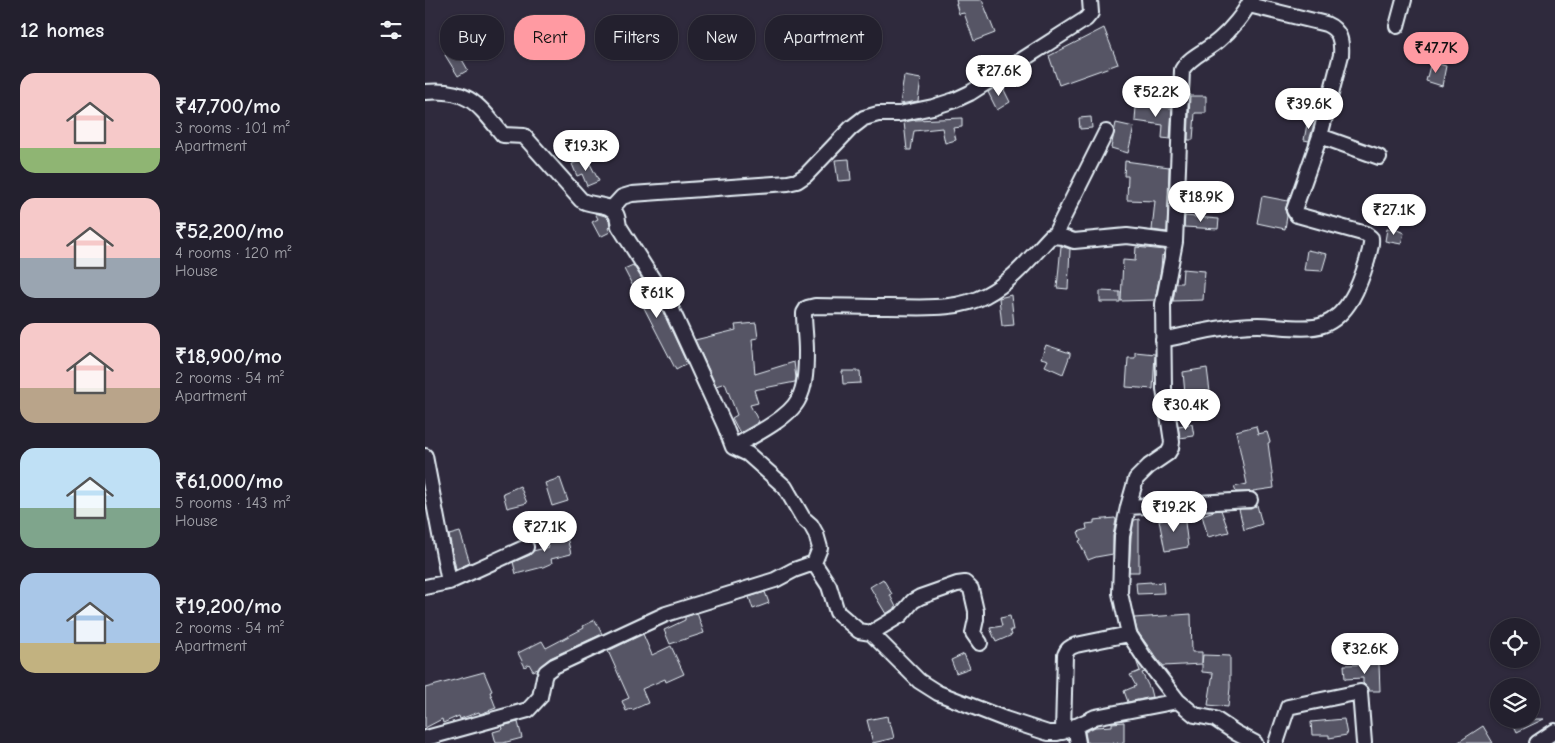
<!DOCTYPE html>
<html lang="en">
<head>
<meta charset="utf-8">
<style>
	body { margin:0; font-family:"Comic Neue",sans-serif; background:#2f2d3a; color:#f1f3f6; height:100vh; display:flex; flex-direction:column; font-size:19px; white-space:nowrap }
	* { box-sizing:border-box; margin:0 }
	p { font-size:16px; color:#a3a3aa }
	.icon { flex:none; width:28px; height:28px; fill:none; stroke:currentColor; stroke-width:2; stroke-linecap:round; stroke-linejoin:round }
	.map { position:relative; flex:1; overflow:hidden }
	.side { display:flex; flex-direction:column; background:#23202e; width:425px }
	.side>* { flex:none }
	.hud { position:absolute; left:15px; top:15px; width:475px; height:45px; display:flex; gap:10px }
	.controls { position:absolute; left:1065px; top:618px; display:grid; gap:10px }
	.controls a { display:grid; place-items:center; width:50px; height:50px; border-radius:50%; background:#23202e; box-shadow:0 1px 4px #0004,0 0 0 1px #403e4a; font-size:25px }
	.price { position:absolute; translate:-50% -42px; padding:0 11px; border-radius:18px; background:#fff; color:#222; font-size:16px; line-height:32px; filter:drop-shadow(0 1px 2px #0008) }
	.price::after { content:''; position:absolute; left:50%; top:30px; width:15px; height:11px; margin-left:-8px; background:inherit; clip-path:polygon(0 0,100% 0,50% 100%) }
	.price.selected { background:#ff9aa2; color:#111 }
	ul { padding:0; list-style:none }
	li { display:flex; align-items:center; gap:15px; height:125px; padding:0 20px }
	li span { display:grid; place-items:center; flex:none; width:140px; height:100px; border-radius:15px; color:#555 }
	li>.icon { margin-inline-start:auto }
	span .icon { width:60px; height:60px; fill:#fffc; stroke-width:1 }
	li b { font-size:21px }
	h2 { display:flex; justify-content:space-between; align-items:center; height:60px; padding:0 20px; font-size:21px }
	.chip { padding:0 18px; border-radius:20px; background:#23202e; box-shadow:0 1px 4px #0004,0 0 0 1px #403e4a; font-size:18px; line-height:45px }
	.chip.selected { background:#ff9aa2; color:#111 }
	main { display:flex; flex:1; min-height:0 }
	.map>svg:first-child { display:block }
	.building { fill:#575565; stroke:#e8f1f8 }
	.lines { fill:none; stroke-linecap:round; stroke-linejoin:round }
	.minor-casing { stroke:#e8f1f8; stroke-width:18 }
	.minor { stroke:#2f2a3d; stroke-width:14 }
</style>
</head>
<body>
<main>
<section class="side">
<h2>12 homes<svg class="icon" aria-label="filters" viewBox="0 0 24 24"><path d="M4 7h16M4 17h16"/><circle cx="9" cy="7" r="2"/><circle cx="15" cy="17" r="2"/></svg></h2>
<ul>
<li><span style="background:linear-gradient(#f6c9c9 75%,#8fb573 0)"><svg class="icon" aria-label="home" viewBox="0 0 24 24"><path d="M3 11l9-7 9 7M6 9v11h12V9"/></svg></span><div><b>₹47,700/mo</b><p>3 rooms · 101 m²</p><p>Apartment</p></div></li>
<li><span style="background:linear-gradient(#f6c9c9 60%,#9aa5b1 0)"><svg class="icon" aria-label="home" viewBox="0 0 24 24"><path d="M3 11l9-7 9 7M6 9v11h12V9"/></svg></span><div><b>₹52,200/mo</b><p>4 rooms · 120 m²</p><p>House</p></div></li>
<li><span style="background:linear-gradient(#f6c9c9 65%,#b9a48a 0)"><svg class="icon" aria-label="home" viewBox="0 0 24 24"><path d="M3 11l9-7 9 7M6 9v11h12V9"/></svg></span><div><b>₹18,900/mo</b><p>2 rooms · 54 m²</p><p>Apartment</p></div></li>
<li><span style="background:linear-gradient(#bfe0f5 60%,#7fa58c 0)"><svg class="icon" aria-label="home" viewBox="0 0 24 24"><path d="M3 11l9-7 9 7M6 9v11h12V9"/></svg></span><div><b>₹61,000/mo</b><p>5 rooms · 143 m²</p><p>House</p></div></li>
<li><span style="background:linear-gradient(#a9c7e8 70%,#c2b280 0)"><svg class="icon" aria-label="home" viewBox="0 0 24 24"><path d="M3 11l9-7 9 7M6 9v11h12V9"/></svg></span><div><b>₹19,200/mo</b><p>2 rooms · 54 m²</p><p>Apartment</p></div></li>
</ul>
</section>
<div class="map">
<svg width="1130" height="743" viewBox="0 0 1130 743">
	<rect width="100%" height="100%" fill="#2f2a3d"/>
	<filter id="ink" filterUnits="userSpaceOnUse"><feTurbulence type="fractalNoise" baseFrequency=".02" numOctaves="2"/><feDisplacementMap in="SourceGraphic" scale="10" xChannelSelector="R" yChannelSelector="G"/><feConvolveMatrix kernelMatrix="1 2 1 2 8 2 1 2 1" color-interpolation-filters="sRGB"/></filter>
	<g filter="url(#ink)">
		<!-- building -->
		<path class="building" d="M531,0H557L570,33L549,41L539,13L534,14L531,4H532Z
			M679,28L693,64L634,85L624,56Z
			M31,49L43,70L33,76L20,55Z
			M1006,62L1021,66L1017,86L1001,81Z
			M479,76L496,79L493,101L475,104Z
			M577,83L580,89L579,90L585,102L572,110L563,92Z
			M765,96H781V113H770L768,140H763Z
			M711,106L747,108L745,139L737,138L738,125L710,121Z
			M666,117L667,128L655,129L654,118Z
			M537,118V127L528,128L531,140L520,143L517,128L489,131L486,150H482L479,122L490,120Z
			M883,119L890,121L884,141L879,140Z
			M691,123L709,127L703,153L686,148Z
			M162,158L174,181L162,186L157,174L152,176L147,164Z
			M424,159L426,180L413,181L410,160Z
			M700,161L744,167L742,232L727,230L730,201L702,200L703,176H699Z
			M837,196L863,201L860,210L862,216L860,229L832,223Z
			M170,213L180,216L184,220L185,226L183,228L185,232L175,237L167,222L173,219Z
			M760,216L794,219L793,229L759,227Z
			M962,229H970L979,233L976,244L960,241Z
			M636,246L645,249L643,289L632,288Z
			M711,247L740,250L738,256L737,255L736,269L730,300L696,301L698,260L710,261Z
			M882,250L902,254L897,271L879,270Z
			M208,265L217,279L230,304L233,303L238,312L262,364L251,370L199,269Z
			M758,269L780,271L778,300L748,301L751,283H757Z
			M675,291L695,292V302H675Z
			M586,295L589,325L577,326L574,298Z
			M331,323L333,338L327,339L330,374L369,362L371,378L370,382L329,390L333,403L325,405L334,422L315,433L307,418L312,415L300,383L291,386L270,340L311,330L310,325Z
			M621,345L645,353V355L638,374L620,366L623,360L616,358Z
			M710,352L730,354L728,389L701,387L703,358H710Z
			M782,368L785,392L760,394L758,372Z
			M417,371H435L436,383L418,384Z
			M767,424L769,436L755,438L753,426Z
			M831,426L833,434L842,432L845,442L843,443L849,488L828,491V492H811L809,487L822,484L811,431Z
			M135,478L143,501L127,506L120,483Z
			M95,486L102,503L82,508L78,493Z
			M832,505L837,524L819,530L814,509H826Z
			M796,510L804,532L783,537L777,515L789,511Z
			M759,514L763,547L740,551L734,520Z
			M690,518L691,520L688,536V554L671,557L663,560L654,541L656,540L653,532L662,529L661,524L669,523V520Z
			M714,519V572H704L706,537L709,520Z
			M140,529L146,554L126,559L127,563L118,567L91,574L88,562L105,555L108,551L124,547L120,535Z
			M35,532L45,563L31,569L24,535Z
			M458,579L467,594L465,595L471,607L461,614L445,587Z
			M726,582V583L738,582L739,593L712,594L711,583Z
			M340,592L344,603L328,609L324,597Z
			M272,613L279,633L245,644L239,630L260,620V617Z
			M766,614L767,652H777V663L778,655L805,656V688L803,707L783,705L788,673L777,672V664L738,666L737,664H736L712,631L709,618Z
			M585,616L588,630H585L587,635L571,642L565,628L577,626L575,618Z
			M170,620L177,634L125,658L113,669L108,671L104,664L100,667L93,653L117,641L121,648L159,628L158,626Z
			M218,634L227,655L246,646L259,674L241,682L240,679L217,689L223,703L207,710L206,709L201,711L197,701L204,698L183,651Z
			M539,654L545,668L531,673L526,660Z
			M711,660L720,672L717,673L725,689L727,697L703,702L699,691L711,686L705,675L715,671Z
			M954,664L955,691H944L942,687L938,683V678L920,679L919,665Z
			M59,672L67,691L65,692L71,708L55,714L54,712L35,719L34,716L18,723L17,719L0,728V688Z
			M462,716L463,722H465L469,738L448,743L442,720Z
			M919,719L922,735L904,738V735H887L886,722Z
			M1086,719H1119L1092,732Z
			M93,722L97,738L78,743H71L68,732L78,729L77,726Z
			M699,722V743H662L660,732L670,727L687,726V723Z
			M1058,726L1068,743H1032Z"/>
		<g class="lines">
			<defs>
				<path id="minor" d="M826,0C819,14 806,30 794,40C783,50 765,56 757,70L750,242L738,304L739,389L747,442L746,448L743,453L724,466L711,479L703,507L697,536L695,593L704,634L719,657L753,701L770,715L790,719L811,733L830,743
					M972,26L979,0
					M0,92C43,88 53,104 78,135L99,136L156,200C167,207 184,202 191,214C193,217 193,222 194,226L246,308L300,426L308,447L323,454L360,487L378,518L386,525L391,534L395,548L389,563L404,586L412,612L434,631L446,633L494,681L513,693L580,719L623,733H632L643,730L670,717L753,701
					M895,136L954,157
					M186,209L197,197L207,194L363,183L372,181L381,175L426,128L439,118L453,114H474L508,107L530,100L545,93L661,19L666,13L665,0
					M629,236L681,132
					M738,340C770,333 801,325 833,325C851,325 882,331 898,325C924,315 935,284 942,261C944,253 947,246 946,238L941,234L876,216L872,215L869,210L895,136L916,55C917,41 915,30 901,24L824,5
					M308,447C326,437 364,418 373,400C381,386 381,367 381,351C381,338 379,326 379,313L382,308L390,306C414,306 439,307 463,307C496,307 532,311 561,295C588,281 606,257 626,236L638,237L649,241L702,236L750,242
					M0,456L24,582
					M703,507L825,500
					M0,587L24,582L101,547
					M446,633L476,615L488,601L495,597L532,584L540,583L546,589L551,611V619L548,633L555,643
					M650,726L653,743
					M638,732L640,655C642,649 645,647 651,645L704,634
					M0,738L5,737L103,710L115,697L119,677L121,672L129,666L241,614L350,580L369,570L389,563
					M851,743L863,707L935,692L939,743
					M1112,743L1130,731"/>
			</defs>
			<!-- minor casing -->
			<use href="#minor" class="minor-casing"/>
			<!-- minor -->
			<use href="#minor" class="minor"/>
		</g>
	</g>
</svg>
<div class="controls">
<a><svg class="icon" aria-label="locate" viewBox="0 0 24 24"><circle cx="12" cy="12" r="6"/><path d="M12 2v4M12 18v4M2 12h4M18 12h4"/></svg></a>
<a><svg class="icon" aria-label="layers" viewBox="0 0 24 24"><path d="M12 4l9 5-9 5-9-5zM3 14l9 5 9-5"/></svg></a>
</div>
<b class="price selected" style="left:1011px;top:74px">₹47.7K</b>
<b class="price" style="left:574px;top:97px">₹27.6K</b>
<b class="price" style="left:731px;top:118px">₹52.2K</b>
<b class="price" style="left:884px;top:130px">₹39.6K</b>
<b class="price" style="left:161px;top:172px">₹19.3K</b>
<b class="price" style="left:776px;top:223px">₹18.9K</b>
<b class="price" style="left:969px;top:236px">₹27.1K</b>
<b class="price" style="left:232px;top:319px">₹61K</b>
<b class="price" style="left:761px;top:431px">₹30.4K</b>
<b class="price" style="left:749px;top:533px">₹19.2K</b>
<b class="price" style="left:120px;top:553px">₹27.1K</b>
<b class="price" style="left:940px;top:675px">₹32.6K</b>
<div class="hud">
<a class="chip">Buy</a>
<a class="chip selected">Rent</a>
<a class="chip">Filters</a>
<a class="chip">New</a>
<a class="chip">Apartment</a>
</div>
</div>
</main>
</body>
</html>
